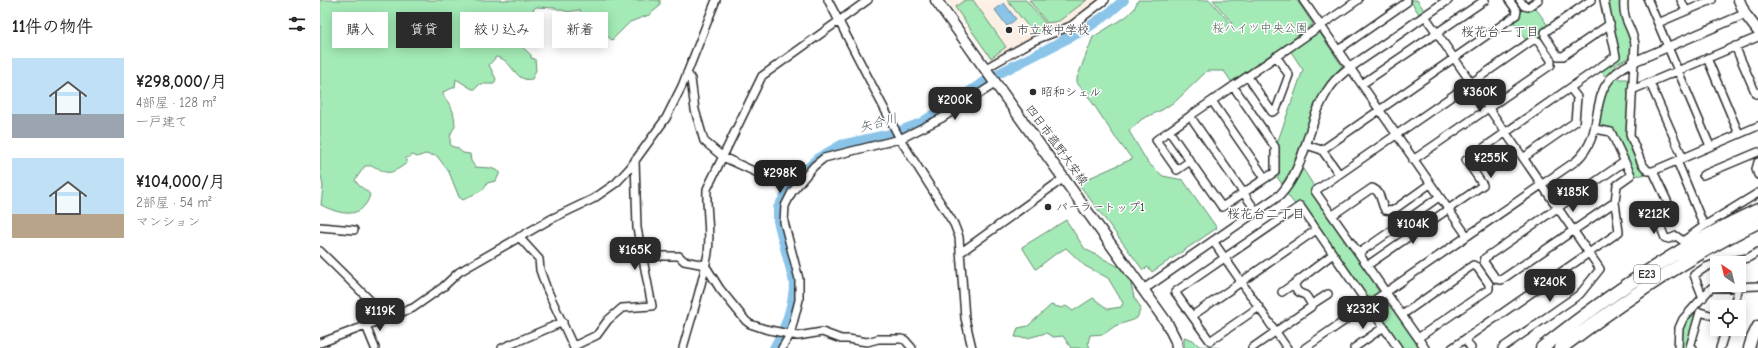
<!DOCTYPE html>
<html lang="ja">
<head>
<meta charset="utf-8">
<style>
	body { margin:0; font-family:"Comic Neue","Klee One",sans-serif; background:#f2f2f2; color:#222; height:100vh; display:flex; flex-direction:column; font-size:15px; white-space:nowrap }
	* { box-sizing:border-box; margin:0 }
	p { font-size:13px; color:#767676 }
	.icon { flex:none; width:22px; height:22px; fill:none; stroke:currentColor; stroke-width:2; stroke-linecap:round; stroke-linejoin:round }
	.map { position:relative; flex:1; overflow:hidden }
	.sheet { display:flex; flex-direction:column; background:#fff; width:320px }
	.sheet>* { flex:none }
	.guide { position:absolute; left:12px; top:12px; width:380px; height:36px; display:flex; gap:8px }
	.needle { width:26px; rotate:325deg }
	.fabs { position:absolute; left:1390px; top:256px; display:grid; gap:8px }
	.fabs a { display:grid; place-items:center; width:36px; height:36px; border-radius:0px; background:#fff; box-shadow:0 2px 10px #0003; font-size:20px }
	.price { position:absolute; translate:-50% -34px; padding:0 9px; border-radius:8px; background:#2b2b2b; color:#fff; font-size:13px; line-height:26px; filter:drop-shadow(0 1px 2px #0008) }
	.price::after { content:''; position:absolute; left:50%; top:24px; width:12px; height:9px; margin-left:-6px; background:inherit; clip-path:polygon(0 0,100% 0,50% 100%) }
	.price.selected { background:#222; color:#fff }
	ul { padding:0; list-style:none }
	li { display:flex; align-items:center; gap:12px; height:100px; padding:0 12px }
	li span { display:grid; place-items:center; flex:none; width:112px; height:80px; border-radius:0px; color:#555 }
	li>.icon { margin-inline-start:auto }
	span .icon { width:48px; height:48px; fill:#fffc; stroke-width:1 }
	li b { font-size:17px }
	h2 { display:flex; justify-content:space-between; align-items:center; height:48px; padding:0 12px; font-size:17px }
	.pill { padding:0 14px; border-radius:0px; background:#fff; box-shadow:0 2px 10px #0003; font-size:14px; line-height:36px }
	.pill.selected { background:#2b2b2b; color:#fff }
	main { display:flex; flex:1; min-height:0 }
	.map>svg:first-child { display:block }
	.built { fill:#fcf0e4 }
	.green { fill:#a3eab6; stroke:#678a70 }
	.water { fill:#8ac4e9; stroke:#64879d }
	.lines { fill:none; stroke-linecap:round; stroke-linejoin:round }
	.river { stroke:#8ac4e9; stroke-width:10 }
	.minor-casing { stroke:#2b2b2b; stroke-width:10 }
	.tertiary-casing { stroke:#2b2b2b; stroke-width:11 }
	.secondary-casing { stroke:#2b2b2b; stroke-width:13 }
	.motorway-casing { stroke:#2b2b2b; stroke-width:15 }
	.minor { stroke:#fff; stroke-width:7 }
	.tertiary { stroke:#fff; stroke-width:8 }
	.secondary { stroke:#fff; stroke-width:10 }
	.motorway { stroke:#fff; stroke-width:12 }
	.poi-dot { fill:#2b2b2b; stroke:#fff; stroke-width:1.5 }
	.labels { text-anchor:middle; stroke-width:3; stroke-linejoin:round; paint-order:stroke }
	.shield { fill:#fff; stroke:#6b6b6b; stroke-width:1 }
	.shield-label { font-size:11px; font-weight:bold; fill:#2b2b2b }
	.park-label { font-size:12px; fill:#495b4e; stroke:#fff }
	.poi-label { font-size:12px; fill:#2b2b2b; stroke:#fff; text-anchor:start }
	.street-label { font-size:12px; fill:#2b2b2b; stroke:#fff }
	.neighbourhood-label { font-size:13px; fill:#2b2b2b; stroke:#fff }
	.water-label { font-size:13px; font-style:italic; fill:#485964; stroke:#fff }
</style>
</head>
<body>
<main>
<section class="sheet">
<h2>11件の物件<svg class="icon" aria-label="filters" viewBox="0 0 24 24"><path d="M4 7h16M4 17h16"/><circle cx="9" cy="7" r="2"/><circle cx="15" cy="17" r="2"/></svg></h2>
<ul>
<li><span style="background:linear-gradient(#bfe0f5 70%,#9aa5b1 0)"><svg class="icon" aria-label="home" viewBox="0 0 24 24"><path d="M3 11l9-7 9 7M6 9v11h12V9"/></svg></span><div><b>¥298,000/月</b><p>4部屋 · 128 m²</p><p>一戸建て</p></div></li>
<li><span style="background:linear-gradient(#bfe0f5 70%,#b9a48a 0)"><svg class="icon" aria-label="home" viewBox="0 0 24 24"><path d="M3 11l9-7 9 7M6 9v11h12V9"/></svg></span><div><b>¥104,000/月</b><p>2部屋 · 54 m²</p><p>マンション</p></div></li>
</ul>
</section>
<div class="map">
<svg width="1438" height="348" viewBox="0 0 1438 348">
	<rect width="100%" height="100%" fill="#fff"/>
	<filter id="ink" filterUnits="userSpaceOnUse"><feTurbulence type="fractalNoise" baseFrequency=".025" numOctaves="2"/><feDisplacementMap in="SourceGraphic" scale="8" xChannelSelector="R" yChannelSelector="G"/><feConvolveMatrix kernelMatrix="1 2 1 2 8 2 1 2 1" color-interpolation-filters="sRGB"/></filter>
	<g filter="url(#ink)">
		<!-- built -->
		<path class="built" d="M626,0H780L753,21L707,40L706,43L693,48L672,62Z"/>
		<!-- green -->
		<path class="green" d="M0,0H340V6L329,15L310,22L292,40C279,32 283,14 262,15L260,10L248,12L235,8L216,7L213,10V16L195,26L198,43L211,55V58L215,59L216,70L212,79C194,83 193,59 176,57L169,65L176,79L174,84H160L155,89H152L136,79L135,87L123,92C123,97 128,101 131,107C134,112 135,121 135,127C130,133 129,139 131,146L137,148L143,153L150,154L151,161L155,167L171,168L180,172L176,181L167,183L164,189L143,200L139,197L129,172L117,156L105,154L97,157L93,155L85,159L88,162C60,184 66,164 45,166L35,180C40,189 46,188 50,195C42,221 19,214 1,205L3,186L0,171Z
			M645,0H653L686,47L671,58L635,7Z
			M687,0H706L730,29L715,35Z
			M709,0H767L739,21L727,23Z
			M818,0H890L909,22L907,25L908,27L912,23L893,0H977L993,24L913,84L904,71H887L857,100L842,110L822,119L809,131L828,163L843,176L863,180L897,228L832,272L828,267L823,270L758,183L812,159L795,137L768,96L757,83V78L773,37L807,16L814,9Z
			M1090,0H1097L1104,10L1099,14Z
			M1192,0C1213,0 1218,11 1228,26L1223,31L1236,56L1232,58L1219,39L1207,42L1192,20L1198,16Z
			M1287,0H1302L1311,38L1312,53L1310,57L1298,63L1285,76L1280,71L1299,57Z
			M995,32L1000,33L1022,66L1003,88L971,170L962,184L955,174L956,146L983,70L970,50Z
			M1297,75L1300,79H1309L1307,136L1330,174L1313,176L1293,130L1282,128L1279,124C1282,105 1284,90 1297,75Z
			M983,169L1058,285L1055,286L1059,292L1050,299L1046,298L967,194L978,178Z
			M746,220L765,249L801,268L810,280L814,297L821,308L817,318L813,320L795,326L784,334L770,335L768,343L770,348H751L743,336L733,337L726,333L708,338L695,337L698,328L708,326L731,305L742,308L746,306L753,311L773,298L788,309L801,307L803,303L788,278L765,266L746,248L734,255L716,269L702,247Z
			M1066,296L1102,348H1081L1053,307L1054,304Z
			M1373,311L1377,314L1367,348H1361L1362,325Z
			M864,337L873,340L879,346L900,348H864Z"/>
		<!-- water -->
		<path class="water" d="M684,3L696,19L687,26L675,10Z"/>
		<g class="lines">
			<!-- river -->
			<path class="river" d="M454,348C465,330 474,304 474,282L458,221V208L470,187L498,158L521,145L575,133L601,123L672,77L764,30L789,13L804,0"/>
			<defs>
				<path id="minor" d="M508,0L580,139L634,224L639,237L645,318L652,348
					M983,0L1147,236
					M1200,0L1204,6L1208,7L1218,0
					M1271,0L1225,32V36L1238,56H1243L1290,24
					M1304,0C1302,21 1312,26 1315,44L1310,135L1322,164L1328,171H1333L1438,126
					M1328,0L1390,146
					M1361,0L1366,11
					M1105,16L1280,269L1260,294L1182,348
					M1338,23L1392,0
					M1415,46L1436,94L1438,93
					M1018,50L1087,2V0
					M1387,58L1419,134
					M666,68L715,40L751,26L785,0
					M367,73L371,79L375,110L384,141L403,157L455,181
					M928,77L952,112L956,110L969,75L956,56
					M1330,83L1363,158
					M1042,84L1165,0
					M1312,90L1438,37
					M892,101L945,178
					M849,131L870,116
					M986,145L1002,150L1196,15L1197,11L1189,0
					M1002,150L1019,174
					M1203,158L1255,122L1257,97L1250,88
					M1093,160L1231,65V60L1218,41L1213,40L995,191L1105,348
					M870,161L857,170L836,140L849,131L902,207L955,172V147L913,86
					M1357,161L1384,226L1438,193
					M1438,162L1436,169L1438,175
					M1333,171L1349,205V209L1339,213L1338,220L1345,238L1349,239L1356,236L1363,241L1384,226
					M1383,175L1438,152
					M1295,202L1181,280L1176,279L1164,262L1165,258L1304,162
					M936,211L870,116L1038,0
					M1072,211L1081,224L1119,197
					M1013,215L1052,188C1062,192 1060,202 1065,210L1072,211L1110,184
					M0,227L34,230
					M996,230L872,316L855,292L980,206L1078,348
					M199,237L219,259L220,270L226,287L254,348
					M893,241L967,348
					M0,251L64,314L66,319
					M640,253L744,178
					M1039,253L1081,224
					M322,256H359L364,261L385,265L400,289L426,321L430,324L445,329L478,336L502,332L521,339H528L547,342L558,339H581L585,340L592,348
					M1400,263L1428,258L1438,252
					M1048,265L1163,185L1146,160L1296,56L1284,0
					M962,292L975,283
					M1383,298L1374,275L1386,267L1397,263
					M991,305L1008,294
					M1413,307L1419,287
					M1082,315L1153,265L1157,267L1169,284V289L1098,338
					M872,316L890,341L939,307
					M46,326L55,348
					M1145,339L1151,348
					M0,343L93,308L123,287L139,272L231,219L273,199L296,183L309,169L346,118L362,86L396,0
					M254,346L277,335L288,320L302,308L332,306L317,228L315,160
					M182,348L243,322
					M363,348C371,318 383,284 388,253C391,232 386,210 387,189L442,76L548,0
					M462,348L470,335L479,300V279L464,222L465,206L472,192L494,166L504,158L580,139L622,118L676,83
					M932,348L991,307V303C989,301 987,296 985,295C979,293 975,291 975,283L1013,254
					M985,348L1256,161C1292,128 1259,88 1313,62
					M1034,348L1064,327
					M1132,348L1299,232L1295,202L1297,185L1311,175L1291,132L1275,129
					M1358,348L1359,328L1363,319L1391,288L1438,286
					M1373,348L1370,347L1380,312L1397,317
					M1400,348L1406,329"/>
				<path id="tertiary" d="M1313,62L1425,14
					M824,289L960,195C987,166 987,122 1008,90C1019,72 1040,61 1057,49C1081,33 1104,16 1128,0"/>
				<path id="secondary" d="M616,0L847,323L856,341L857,348
					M1419,0L1425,14L1438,31
					M1429,348L1432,338L1438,326"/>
				<path id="motorway" d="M1222,348C1286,297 1364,244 1438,210
					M1241,348C1303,301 1368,256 1438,222"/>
			</defs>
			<!-- minor casing -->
			<use href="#minor" class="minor-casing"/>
			<!-- tertiary casing -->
			<use href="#tertiary" class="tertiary-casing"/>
			<!-- secondary casing -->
			<use href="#secondary" class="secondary-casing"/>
			<!-- motorway casing -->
			<use href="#motorway" class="motorway-casing"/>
			<!-- minor -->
			<use href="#minor" class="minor"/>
			<!-- tertiary -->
			<use href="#tertiary" class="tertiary"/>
			<!-- secondary -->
			<use href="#secondary" class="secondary"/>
			<!-- motorway -->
			<use href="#motorway" class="motorway"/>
		</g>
	</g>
	<!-- markers -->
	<g class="poi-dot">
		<circle cx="689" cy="30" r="4"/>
		<circle cx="713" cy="92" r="4"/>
		<circle cx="728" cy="207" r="4"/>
	</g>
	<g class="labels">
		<!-- shield labels -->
		<rect class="shield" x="1314" y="265" width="26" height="18" rx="3"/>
		<g class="shield-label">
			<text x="1327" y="278">E23</text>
		</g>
		<!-- park labels -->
		<g class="park-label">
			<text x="940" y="32">桜ハイツ中央公園</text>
		</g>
		<!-- poi labels -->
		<g class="poi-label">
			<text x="697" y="34">市立桜中学校</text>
			<text x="721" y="96">昭和シェル</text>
			<text x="736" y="211">パーラートップ1</text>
		</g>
		<!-- street labels -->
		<g class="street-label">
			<text transform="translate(737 145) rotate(54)" y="4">四日市菰野大安線</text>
		</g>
		<!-- neighbourhood labels -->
		<g class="neighbourhood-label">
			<text x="1180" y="36">桜花台一丁目</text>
			<text x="946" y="218">桜花台二丁目</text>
		</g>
		<!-- water labels -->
		<g class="water-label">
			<text transform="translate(558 122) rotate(-15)" y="5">矢合川</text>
		</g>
	</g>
</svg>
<div class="fabs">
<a><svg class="needle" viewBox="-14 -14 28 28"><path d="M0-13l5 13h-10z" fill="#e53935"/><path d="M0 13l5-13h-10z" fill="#767676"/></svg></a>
<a><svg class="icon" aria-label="locate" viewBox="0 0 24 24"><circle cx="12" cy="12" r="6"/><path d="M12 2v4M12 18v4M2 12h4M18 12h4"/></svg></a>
</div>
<b class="price" style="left:1160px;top:113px">¥360K</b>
<b class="price" style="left:635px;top:121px">¥200K</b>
<b class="price" style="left:1171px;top:179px">¥255K</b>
<b class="price selected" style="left:460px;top:194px">¥298K</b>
<b class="price" style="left:1253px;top:213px">¥185K</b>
<b class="price" style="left:1334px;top:235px">¥212K</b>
<b class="price" style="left:1093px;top:245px">¥104K</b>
<b class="price" style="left:315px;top:271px">¥165K</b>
<b class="price" style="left:1230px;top:303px">¥240K</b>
<b class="price" style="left:1043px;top:330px">¥232K</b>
<b class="price" style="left:60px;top:332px">¥119K</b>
<div class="guide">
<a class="pill">購入</a>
<a class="pill selected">賃貸</a>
<a class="pill">絞り込み</a>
<a class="pill">新着</a>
</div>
</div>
</main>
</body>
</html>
